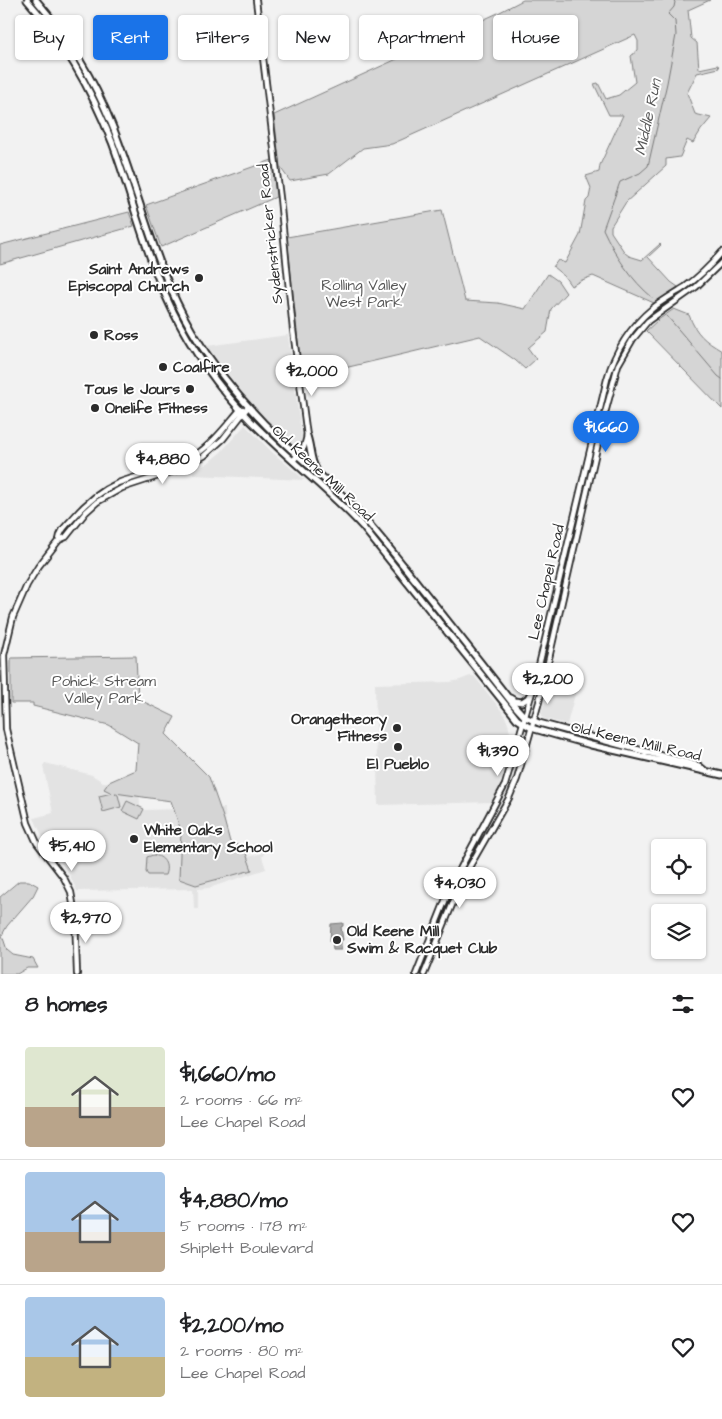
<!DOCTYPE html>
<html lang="en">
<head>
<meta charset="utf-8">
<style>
	body { margin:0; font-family:"Architects Daughter",sans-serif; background:#f6f6f6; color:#202124; height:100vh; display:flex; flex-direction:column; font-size:19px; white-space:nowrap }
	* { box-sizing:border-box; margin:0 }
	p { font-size:16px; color:#757577 }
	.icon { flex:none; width:28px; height:28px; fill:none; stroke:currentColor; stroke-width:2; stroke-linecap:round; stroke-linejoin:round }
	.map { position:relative; height:974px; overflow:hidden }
	.details { display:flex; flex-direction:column; background:#fff; flex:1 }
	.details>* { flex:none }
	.top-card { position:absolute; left:15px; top:15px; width:692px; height:45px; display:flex; gap:10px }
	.buttons { position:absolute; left:651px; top:839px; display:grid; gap:10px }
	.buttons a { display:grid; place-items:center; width:55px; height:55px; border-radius:5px; background:#fff; box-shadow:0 1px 4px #0004; font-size:25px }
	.price { position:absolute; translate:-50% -42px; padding:0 11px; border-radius:18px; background:#fff; color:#222; font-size:16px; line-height:32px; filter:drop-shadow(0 1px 2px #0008) }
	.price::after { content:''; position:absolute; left:50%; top:30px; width:15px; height:11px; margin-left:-8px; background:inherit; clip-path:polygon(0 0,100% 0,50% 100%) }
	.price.active { background:#1a73e8; color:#fff }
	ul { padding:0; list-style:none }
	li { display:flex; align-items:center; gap:15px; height:125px; padding:0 25px }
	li+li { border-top:1px solid #e0e0e0 }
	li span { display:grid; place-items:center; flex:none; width:140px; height:100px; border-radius:5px; color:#555 }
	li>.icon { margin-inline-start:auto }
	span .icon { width:60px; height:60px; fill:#fffc; stroke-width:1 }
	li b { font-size:21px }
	h2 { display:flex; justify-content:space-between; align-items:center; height:60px; padding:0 25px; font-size:21px }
	.chip { padding:0 18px; border-radius:5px; background:#fff; box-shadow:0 1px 4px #0004; font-size:18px; line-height:45px }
	.chip.active { background:#1a73e8; color:#fff }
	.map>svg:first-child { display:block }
	.built { fill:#e3e3e3 }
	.green { fill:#d5d5d5; stroke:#808080 }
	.water { fill:#ababab; stroke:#787878 }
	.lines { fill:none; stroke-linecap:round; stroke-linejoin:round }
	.stream { stroke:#787878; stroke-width:1 }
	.secondary-casing { stroke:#2b2b2b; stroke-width:8 }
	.primary-casing { stroke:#2b2b2b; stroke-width:9 }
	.secondary { stroke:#fff; stroke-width:4.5 }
	.primary { stroke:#fff; stroke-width:5 }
	.poi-dot { fill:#2b2b2b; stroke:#fff; stroke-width:2 }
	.labels { text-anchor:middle; stroke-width:4; stroke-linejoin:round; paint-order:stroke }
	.street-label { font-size:15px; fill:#2b2b2b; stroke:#fff }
	.poi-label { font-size:15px; font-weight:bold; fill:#2b2b2b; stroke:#fff; text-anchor:start }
	.park-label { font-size:15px; fill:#565656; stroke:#fff }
	.water-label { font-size:16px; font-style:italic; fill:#585858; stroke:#fff }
</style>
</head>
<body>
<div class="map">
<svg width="722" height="974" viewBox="0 0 722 974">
	<rect width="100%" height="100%" fill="#f2f2f2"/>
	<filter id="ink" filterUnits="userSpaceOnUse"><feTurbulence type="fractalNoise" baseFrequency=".02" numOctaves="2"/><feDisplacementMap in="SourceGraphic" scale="10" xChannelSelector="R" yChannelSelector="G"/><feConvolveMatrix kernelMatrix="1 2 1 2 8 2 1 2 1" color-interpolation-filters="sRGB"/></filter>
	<g filter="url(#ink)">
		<!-- built -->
		<path class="built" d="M288,335L302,440L301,446L290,444L251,404L207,346Z
			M245,425L273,453L305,480L193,475V472L208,463L221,452Z
			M551,675L578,683L567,724L544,719L541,713Z
			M470,676H474L504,714L508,724L511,737L510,756L494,802L378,805L375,684L450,682L460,680Z
			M45,763L92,775L103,782L139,781L140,810L225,808L226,844H244L249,857L262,853L268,842L270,843L262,857L266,869L209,888L198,889V909H194L193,889L77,891L68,872L45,842L34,818L53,813L43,766Z"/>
		<!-- green -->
		<path class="green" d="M523,0H710L688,10L691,38L697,43L699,69L718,65L719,68L697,73L687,93L695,114L711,118L701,130L693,143L687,140L680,157L666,159V166L626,202L611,226V232L625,253L629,256L642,260L660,244L661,245L648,257L671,282L678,287L654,303L593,276L582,280L571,286L564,276L553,267L558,260L565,263L580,235L586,201L589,198L591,188L586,176L599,172L600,165L623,115H609L594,84L598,83L606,99L619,95L635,82L631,56L638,50V41L635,35L392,144L363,148L329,174L290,181L280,167L274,115L498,13Z
			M272,160L276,197L161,247L146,205Z
			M442,210L465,301L498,303L525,309L548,274L558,281L566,293L551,309L547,332L528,348L536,359L525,369L515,360L480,336L302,378L287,237Z
			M129,212L134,226L0,264V245Z
			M674,309L689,315C696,334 705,341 722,351V409L646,331L658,320Z
			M136,656L138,699L175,717L166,734L209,777L224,820L230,842L244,848L252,870L196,885L179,879L181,831L171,801L115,793L118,795L121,807L103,812L99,796L112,793L104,789L109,782L136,770L138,743L109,725L33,706V703H11V658Z
			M127,801L144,809L139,819L122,811Z
			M153,855C164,856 169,865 165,875H148L146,872L147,857Z
			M19,881H29L38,886L33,896L7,926L2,935L7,950L13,955L33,959L38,968H27L17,974H0V897Z"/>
		<!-- water -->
		<path class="water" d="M343,923V926L341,927L343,940H341V950H333L332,941H330L331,924Z"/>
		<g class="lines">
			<!-- stream -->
			<path class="stream" d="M653,298C631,280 615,255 603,229L620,182L640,173L648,166L667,83L676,35L675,21L668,14L674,7L675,2L673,0
				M667,316L718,376L722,379"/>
			<defs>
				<path id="secondary" d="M256,0L280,198L293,330L307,436L304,447L293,461
					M59,540C60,530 67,525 73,518C86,503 100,491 118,483C143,473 171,470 194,456C213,444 226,426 240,410L243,409
					M77,974L75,915L71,892L64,878L37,843L28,823L6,729L4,655L13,617L27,585L38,567L59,540L66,537L86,512L97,502L122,488L180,469L204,456L223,439L248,407
					M416,974L451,886L505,785L535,682L607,379C615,351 630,327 653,308C663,300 674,294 685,287C699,277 711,265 722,252
					M424,974L463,878L509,798L517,779L539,702L604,417L618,365L633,339L648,321L696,287L722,262"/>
				<path id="primary" d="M27,0C64,41 92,91 112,142C134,202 148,266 179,323C201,364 229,401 263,433C295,465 331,492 362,526L517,719L531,728L591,745L722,775
					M36,0C68,37 94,80 112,125C140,193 154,267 192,331C217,373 249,410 285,444C307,465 331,483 352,505C376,530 397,558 419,585C450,624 482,664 513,704L525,717L539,723L699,766L705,771
					M307,436C311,447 310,460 316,469
					M510,698L515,701L522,702L528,698L533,689"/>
			</defs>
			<!-- secondary casing -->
			<use href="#secondary" class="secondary-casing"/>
			<!-- primary casing -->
			<use href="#primary" class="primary-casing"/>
			<!-- secondary -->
			<use href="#secondary" class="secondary"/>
			<!-- primary -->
			<use href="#primary" class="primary"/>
		</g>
	</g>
	<!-- markers -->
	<g class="poi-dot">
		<circle cx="199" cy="278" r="5"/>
		<circle cx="94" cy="335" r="5"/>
		<circle cx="163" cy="367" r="5"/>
		<circle cx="190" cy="389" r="5"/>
		<circle cx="95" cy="408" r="5"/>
		<circle cx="397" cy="728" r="5"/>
		<circle cx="398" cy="747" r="5"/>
		<circle cx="134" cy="839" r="5"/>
		<circle cx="337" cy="940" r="5"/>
	</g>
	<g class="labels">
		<!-- street labels -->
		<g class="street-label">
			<text transform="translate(270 234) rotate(-96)" y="5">Sydenstricker Road</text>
			<text transform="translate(323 473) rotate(43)" y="5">Old Keene Mill Road</text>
			<text transform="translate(546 582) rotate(-77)" y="5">Lee Chapel Road</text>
			<text transform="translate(636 741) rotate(13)" y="5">Old Keene Mill Road</text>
		</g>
		<!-- poi labels -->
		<g class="poi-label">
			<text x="189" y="274" text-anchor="end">Saint Andrews<tspan x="189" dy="17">Episcopal Church</tspan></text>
			<text x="104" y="340">Ross</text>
			<text x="173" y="372">Coalfire</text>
			<text x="180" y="394" text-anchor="end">Tous le Jours</text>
			<text x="105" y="413">Onelife Fitness</text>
			<text x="387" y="724" text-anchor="end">Orangetheory<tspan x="387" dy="17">Fitness</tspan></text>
			<text x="398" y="769" text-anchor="middle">El Pueblo</text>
			<text x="144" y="835">White Oaks<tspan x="144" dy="17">Elementary School</tspan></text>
			<text x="347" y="936">Old Keene Mill<tspan x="347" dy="17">Swim &amp; Racquet Club</tspan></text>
		</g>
		<!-- park labels -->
		<g class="park-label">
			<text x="364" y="290">Rolling Valley<tspan x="364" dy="17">West Park</tspan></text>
			<text x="104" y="686">Pohick Stream<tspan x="104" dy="17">Valley Park</tspan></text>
		</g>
		<!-- water labels -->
		<g class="water-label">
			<text transform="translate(647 117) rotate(-78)" y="6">Middle Run</text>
		</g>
	</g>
</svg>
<div class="buttons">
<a><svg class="icon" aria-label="locate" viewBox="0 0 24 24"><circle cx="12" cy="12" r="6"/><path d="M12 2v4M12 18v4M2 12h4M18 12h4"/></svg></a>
<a><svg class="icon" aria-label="layers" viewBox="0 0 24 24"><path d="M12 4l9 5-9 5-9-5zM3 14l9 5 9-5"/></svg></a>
</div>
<b class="price" style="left:312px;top:397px">$2,000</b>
<b class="price active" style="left:606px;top:453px">$1,660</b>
<b class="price" style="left:163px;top:485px">$4,880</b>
<b class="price" style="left:548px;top:705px">$2,200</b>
<b class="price" style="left:498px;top:777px">$1,390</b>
<b class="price" style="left:72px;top:872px">$5,410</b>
<b class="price" style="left:460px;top:909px">$4,030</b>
<b class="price" style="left:86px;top:944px">$2,970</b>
<div class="top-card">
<a class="chip">Buy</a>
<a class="chip active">Rent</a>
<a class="chip">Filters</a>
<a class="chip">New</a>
<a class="chip">Apartment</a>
<a class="chip">House</a>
</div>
</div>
<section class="details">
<h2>8 homes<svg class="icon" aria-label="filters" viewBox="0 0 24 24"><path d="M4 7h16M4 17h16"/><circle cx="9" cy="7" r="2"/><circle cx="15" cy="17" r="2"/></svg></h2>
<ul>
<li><span style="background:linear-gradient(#dfe7d0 60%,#b9a48a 0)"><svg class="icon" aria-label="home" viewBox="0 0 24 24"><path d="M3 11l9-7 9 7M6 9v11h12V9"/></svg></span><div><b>$1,660/mo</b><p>2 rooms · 66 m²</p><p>Lee Chapel Road</p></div><svg class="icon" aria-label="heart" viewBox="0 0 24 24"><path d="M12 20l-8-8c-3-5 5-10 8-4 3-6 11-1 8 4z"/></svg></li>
<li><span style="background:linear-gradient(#a9c7e8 60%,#b9a48a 0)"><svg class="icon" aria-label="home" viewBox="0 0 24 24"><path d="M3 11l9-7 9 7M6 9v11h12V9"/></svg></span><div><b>$4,880/mo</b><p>5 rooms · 178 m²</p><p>Shiplett Boulevard</p></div><svg class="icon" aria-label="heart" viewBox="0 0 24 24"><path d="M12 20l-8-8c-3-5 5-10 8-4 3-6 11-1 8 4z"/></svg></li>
<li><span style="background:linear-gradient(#a9c7e8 60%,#c2b280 0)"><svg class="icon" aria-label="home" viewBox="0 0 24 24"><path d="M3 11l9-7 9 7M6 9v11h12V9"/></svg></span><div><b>$2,200/mo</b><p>2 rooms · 80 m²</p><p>Lee Chapel Road</p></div><svg class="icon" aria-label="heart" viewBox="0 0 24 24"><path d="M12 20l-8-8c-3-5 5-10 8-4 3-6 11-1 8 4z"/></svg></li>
</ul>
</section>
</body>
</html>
